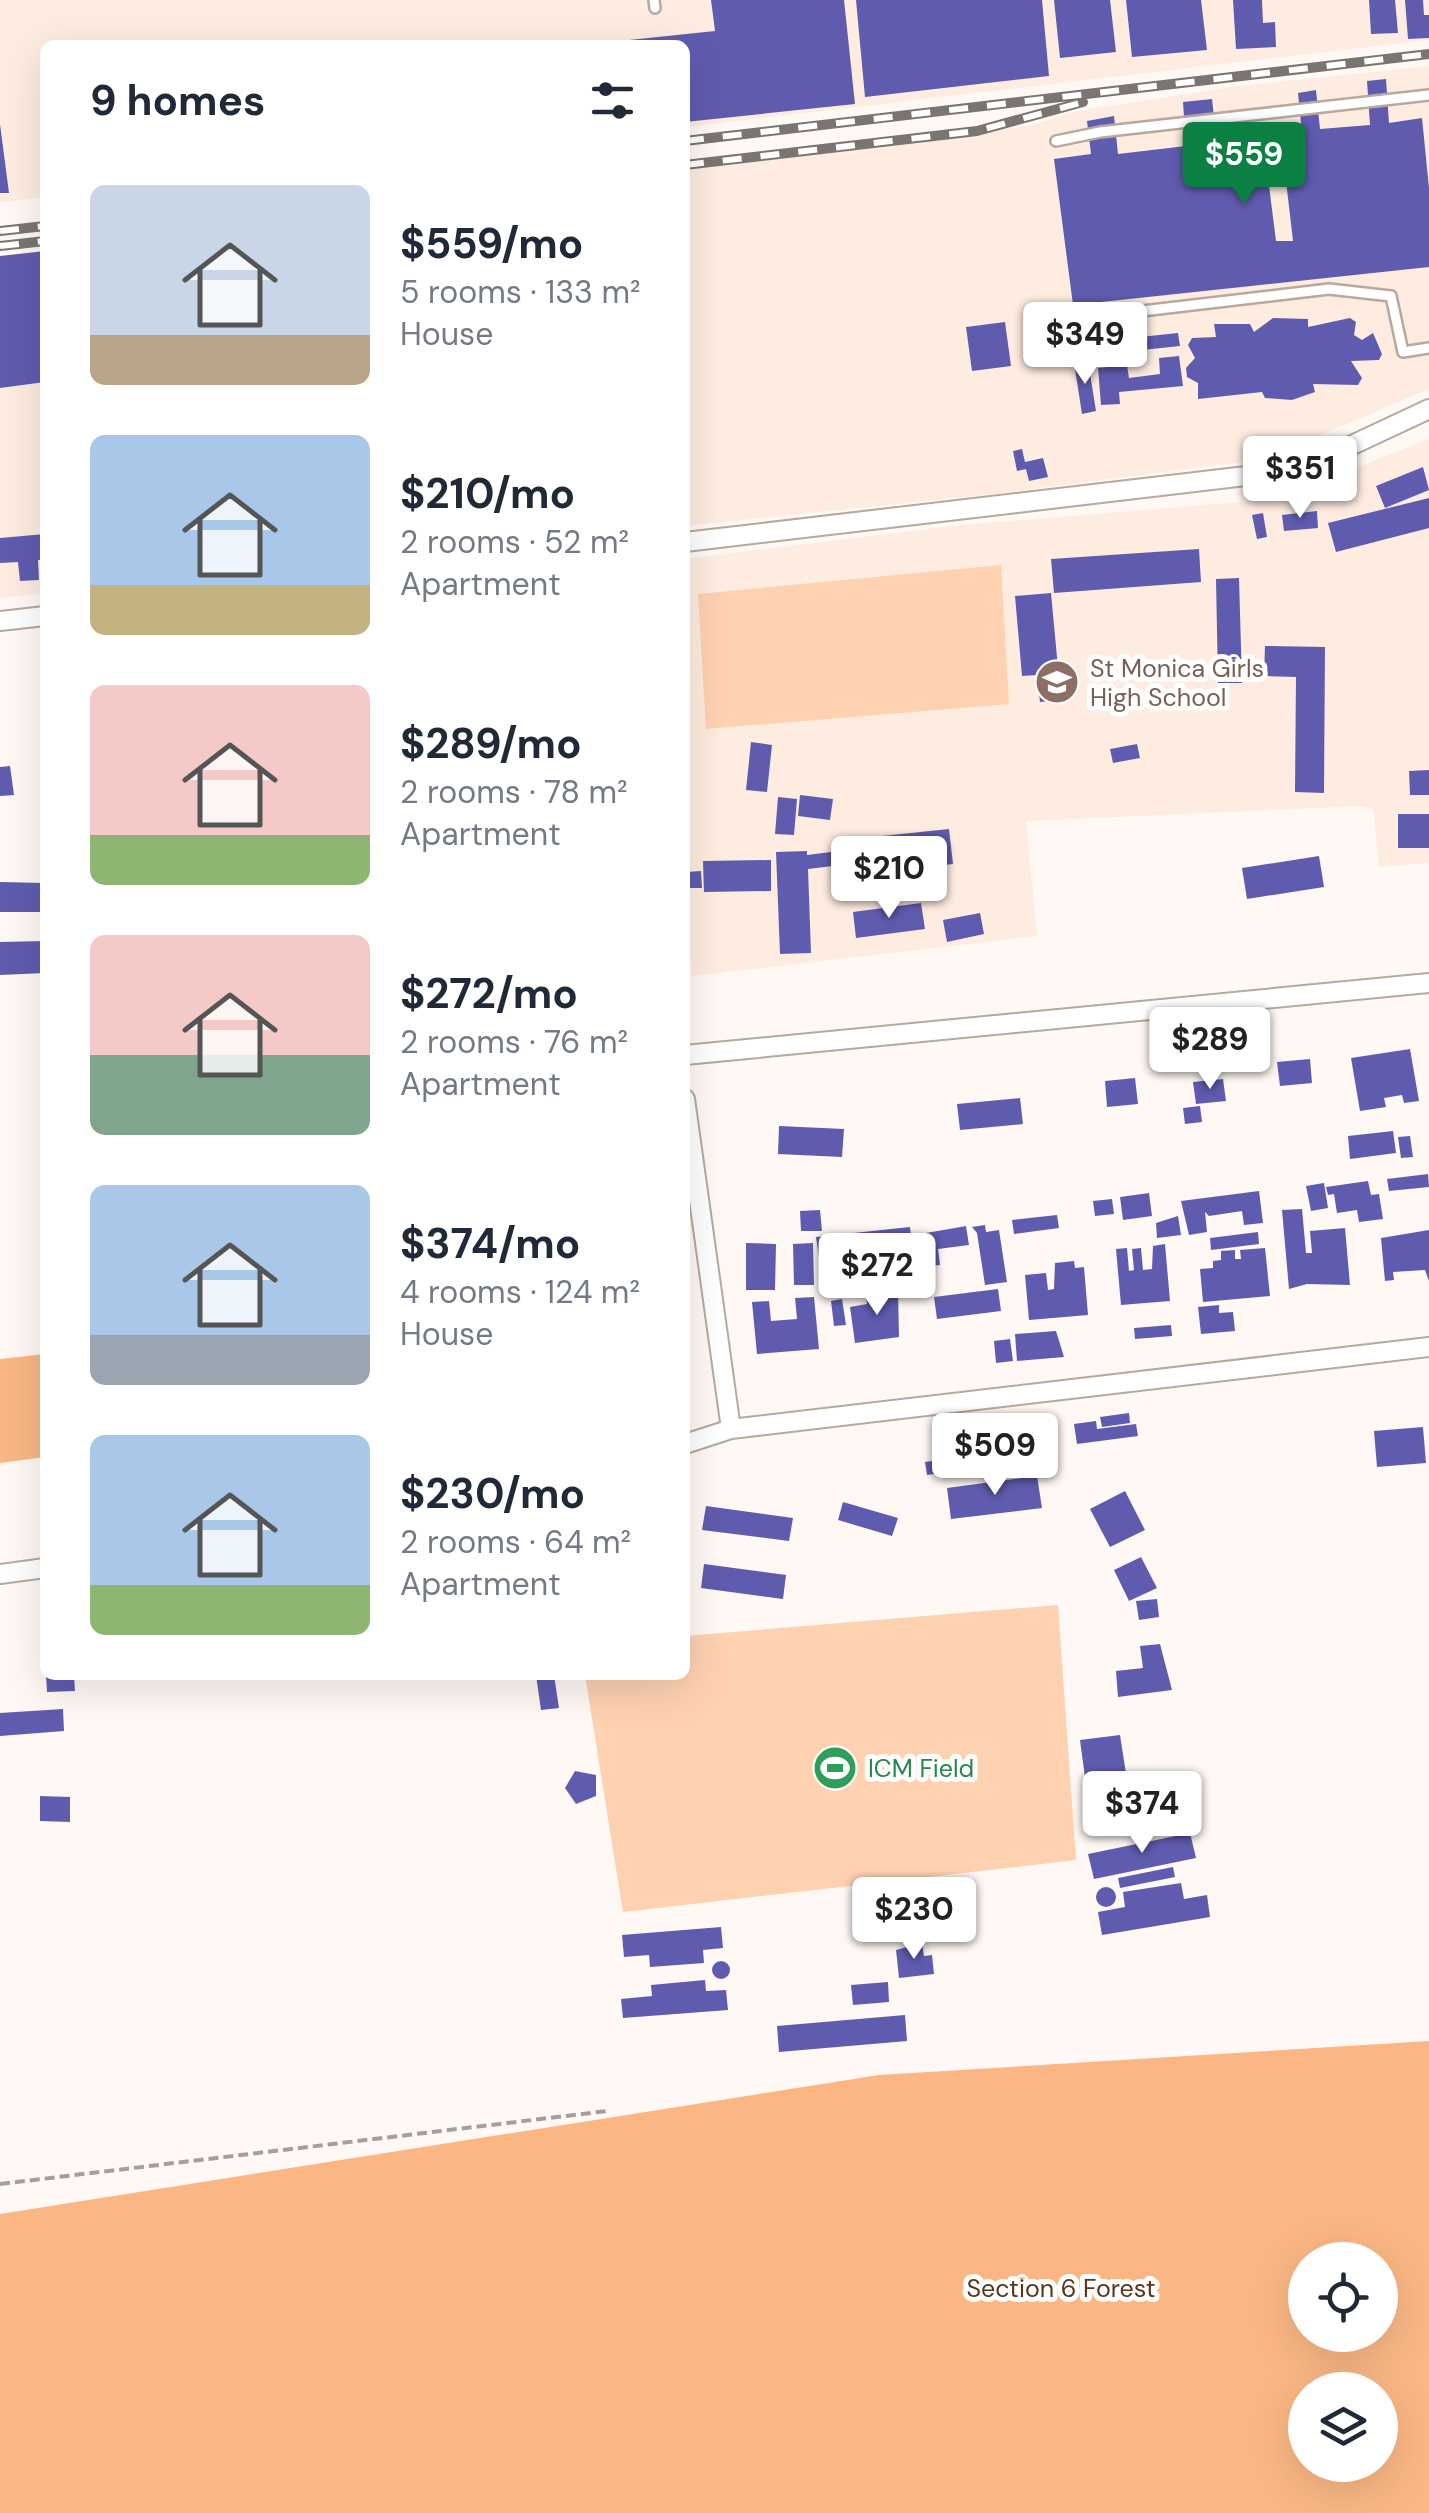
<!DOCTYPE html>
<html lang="en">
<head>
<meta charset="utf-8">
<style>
	body { margin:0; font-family:"DM Sans",sans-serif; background:#f2f2f3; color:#1f2937; height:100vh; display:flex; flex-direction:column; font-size:38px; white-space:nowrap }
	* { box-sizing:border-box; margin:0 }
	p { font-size:32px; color:#747a83 }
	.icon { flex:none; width:55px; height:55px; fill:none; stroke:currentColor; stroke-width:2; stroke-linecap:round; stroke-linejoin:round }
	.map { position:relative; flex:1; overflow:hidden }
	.sheet { position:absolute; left:40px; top:40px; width:650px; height:1640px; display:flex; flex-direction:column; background:#fff; border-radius:15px; box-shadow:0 10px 40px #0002 }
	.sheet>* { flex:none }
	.controls { position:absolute; left:1288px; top:2242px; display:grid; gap:20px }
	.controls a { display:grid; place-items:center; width:110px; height:110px; border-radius:50%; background:#fff; box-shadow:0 10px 40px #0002; font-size:50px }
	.price { position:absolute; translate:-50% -85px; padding:0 22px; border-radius:10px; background:#fff; color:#222; font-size:32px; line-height:65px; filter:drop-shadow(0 2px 5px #0008) }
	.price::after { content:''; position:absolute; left:50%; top:60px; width:30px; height:22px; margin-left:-15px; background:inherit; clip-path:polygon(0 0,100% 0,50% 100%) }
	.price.active { background:#0b8043; color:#fff }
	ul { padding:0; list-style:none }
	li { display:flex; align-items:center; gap:30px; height:250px; padding:0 50px }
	li span { display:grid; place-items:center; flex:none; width:280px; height:200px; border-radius:15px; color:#555 }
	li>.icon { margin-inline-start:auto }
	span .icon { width:120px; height:120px; fill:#fffc; stroke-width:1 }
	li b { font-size:42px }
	h2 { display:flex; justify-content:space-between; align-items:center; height:120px; padding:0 50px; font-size:42px }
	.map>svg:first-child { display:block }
	.built { fill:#feece0 }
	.green { fill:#fed1b1 }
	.forest { fill:#fab784; fill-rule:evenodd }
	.building { fill:#5f5caf }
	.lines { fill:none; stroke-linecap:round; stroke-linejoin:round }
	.lane-casing { stroke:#b7a99e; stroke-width:14 }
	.street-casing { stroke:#b7a99e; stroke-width:22 }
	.path { stroke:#a59f9b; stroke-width:4; stroke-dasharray:10 5; stroke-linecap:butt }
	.lane { stroke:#fff; stroke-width:9 }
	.street { stroke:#fff; stroke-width:18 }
	.rail-casing { stroke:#7a7571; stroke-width:10 }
	.rail { stroke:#fff; stroke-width:6; stroke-dasharray:19; stroke-linecap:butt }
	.labels { text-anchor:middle; stroke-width:10; stroke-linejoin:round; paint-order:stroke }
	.education-label { font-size:25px; fill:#785e54; stroke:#fff; text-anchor:start }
	.leisure-label { font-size:25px; fill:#27864d; stroke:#fff; text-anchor:start }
	.park-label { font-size:25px; fill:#58361b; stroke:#fff }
</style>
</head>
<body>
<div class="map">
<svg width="1429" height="2513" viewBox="0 0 1429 2513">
	<rect width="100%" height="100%" fill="#fff8f4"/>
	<!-- built -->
	<path class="built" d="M0,0H1429V40L685,127V45H45V197L0,202Z
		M1429,66V389L1264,459L1001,493L685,526V171L1033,125L1076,111L1239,86Z
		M45,254V593L0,598V260Z
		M1429,439V863L1379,867L1373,809L1358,806L1026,821L1037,936L692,976L685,911V559L960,525L1277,499Z"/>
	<!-- green -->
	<path class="green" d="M1001,565L1009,704L706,729L698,594Z
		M1058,1605L1076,1860L623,1912L585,1675H685V1636Z"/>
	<!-- forest -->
	<path class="forest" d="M45,1354V1457L0,1463V1359Z
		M1429,2041V2513H0V2214L879,2075ZM1305,2260H1380V2335H1305ZM1305,2390H1380V2465H1305Z"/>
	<!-- building -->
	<path class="building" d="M711,0H844L855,104L685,122V45L610,42L715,31Z
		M856,0H1042L1049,76L865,97Z
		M1054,0H1110L1116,52L1060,58Z
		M1126,0H1201L1207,50L1132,57Z
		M1233,0H1262L1263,23L1275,22L1276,47L1236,49Z
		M1369,0H1395L1398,33L1371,34Z
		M1405,0H1423L1424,15H1429V38L1408,39Z
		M1386,79L1389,123L1422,118L1429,188V267L1073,305L1054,159L1091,154L1087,121L1114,116L1118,154L1186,146L1183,102L1212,99L1217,144L1263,138L1276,241H1293L1281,138L1302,133L1298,93L1316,90L1320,129L1370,125L1367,81Z
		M0,124L9,193H0Z
		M45,251V382L0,388V256Z
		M1273,318L1308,319V327L1350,318L1356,322L1354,335L1362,340L1373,333L1382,354L1379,360L1351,361L1362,378L1358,385L1313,384L1315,392L1292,400L1265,398L1262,392L1198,399V383L1187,377L1186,368L1195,358L1188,345L1192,338L1216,337L1214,324H1250L1254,332Z
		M1005,322L1011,366L972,371L966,327Z
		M1178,333L1180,346L1114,353L1112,340Z
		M1179,356L1183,386L1119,392L1120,404L1101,405L1098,368L1127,365L1129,378L1160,374L1159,358Z
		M1088,361L1096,411L1082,414L1074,363Z
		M1022,449L1025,462L1043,458L1048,477L1029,481L1026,469L1017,471L1013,451Z
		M1423,467L1429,490L1385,508L1376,486Z
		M1429,498V528L1336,552L1328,523Z
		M1317,511L1318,528L1284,531L1282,515Z
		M1263,513L1267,537L1257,539L1252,515Z
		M45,534V560H38L39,580L20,581L18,562L0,563V538Z
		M1199,549L1201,582L1054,593L1051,559Z
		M1239,578L1242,683H1218L1216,579Z
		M1051,593L1061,700L1040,702L1037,675L1022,676L1015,596Z
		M1265,646L1325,647L1324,793L1295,792L1296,677L1264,676Z
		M751,742L772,745L767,792L746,790Z
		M1137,744L1140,758L1113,763L1110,749Z
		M10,766L14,795L0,796V767Z
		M1429,770V795H1410L1409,771Z
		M800,795L833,799L830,820L798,816Z
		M778,797L797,799L794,835L775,834Z
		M1398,814H1429V848H1398Z
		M949,829L953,864L838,877L834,841Z
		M807,851V855L831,852L833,866L808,869L811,953L780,954L776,852Z
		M1319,856L1324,887L1247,899L1242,868Z
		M771,860V891L704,892L703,861Z
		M701,871L702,888H687L686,872Z
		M0,882L45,883V912H0Z
		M921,903L925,929L856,938L853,912Z
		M980,913L984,934L947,942L943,920Z
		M45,941V973L0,975V942Z
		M1410,1049L1419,1101L1404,1103L1402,1095L1384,1098L1386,1107L1360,1111L1351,1058Z
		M1310,1059L1312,1083L1280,1086L1277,1062Z
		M1135,1078L1138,1104L1107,1107L1105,1081Z
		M1223,1079L1226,1101L1196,1104L1193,1082Z
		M1020,1098L1023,1124L960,1130L957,1104Z
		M1200,1106L1202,1122L1185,1124L1183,1108Z
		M779,1126L844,1129L842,1157L778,1154Z
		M1393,1131L1396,1153L1350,1159L1348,1136Z
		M1410,1136L1413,1157L1401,1158L1398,1137Z
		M1428,1174L1429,1187L1389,1191L1387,1179Z
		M1368,1181L1371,1195L1379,1194L1383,1219L1359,1222L1357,1210L1337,1213L1334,1194L1328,1195L1326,1187Z
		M1324,1183L1328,1208L1311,1211L1306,1186Z
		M1259,1191L1263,1223L1244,1225L1242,1211L1209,1216L1205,1212L1207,1232L1189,1235L1181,1201Z
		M1149,1193L1152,1216L1123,1220L1120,1197Z
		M1112,1199L1114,1214L1095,1216L1093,1201Z
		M1302,1209L1306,1253H1312L1310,1231L1345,1228L1350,1285L1307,1284L1289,1289L1282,1210Z
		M820,1210L822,1231H801L800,1211Z
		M1057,1215L1059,1228L1014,1234L1012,1220Z
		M1178,1216L1181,1235L1157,1238L1156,1223Z
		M985,1225L986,1232L999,1230L1007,1282L985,1285L977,1233L972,1227Z
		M966,1226L969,1245L938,1249L940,1265L931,1266L926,1233Z
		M910,1227L913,1254L820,1264L816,1237Z
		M1429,1230V1281L1425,1270L1393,1272L1394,1280L1385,1281L1381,1238Z
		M1258,1232L1259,1244L1211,1250L1210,1238Z
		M746,1243L776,1244L775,1290H746Z
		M813,1243L814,1285H794L793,1244Z
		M1165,1244L1170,1301L1121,1305L1116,1249L1127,1248L1129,1271L1134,1270L1132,1249L1141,1248L1143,1270L1152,1269L1153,1246Z
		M1265,1248L1270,1296L1203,1302L1200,1269L1213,1268V1261L1221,1260V1251L1235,1250V1259H1241L1240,1250Z
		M908,1258L911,1285L824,1295L821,1267Z
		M1074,1261L1075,1268L1084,1267L1088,1315L1029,1320L1025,1275L1046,1273L1048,1290L1054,1289L1055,1263Z
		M998,1289L1001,1311L937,1319L934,1297Z
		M898,1291L899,1337L855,1343L850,1307L867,1304L866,1296Z
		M814,1297L819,1349L757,1354L752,1302L769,1301L771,1321L797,1319L795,1298Z
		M842,1299L846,1325L834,1326L831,1301Z
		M1219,1305V1313L1233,1312L1235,1331L1201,1334L1198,1307Z
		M1171,1325L1172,1336L1135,1339L1134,1328Z
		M1056,1331L1064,1357L1017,1361L1015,1334Z
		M1010,1339L1013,1361L996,1363L994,1341Z
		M1129,1413L1130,1423L1102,1427L1100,1417Z
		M1096,1421L1097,1429L1136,1424L1138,1436L1077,1444L1074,1424Z
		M1423,1427L1426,1463L1377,1467L1374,1431Z
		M1044,1443L1047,1464L1020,1467L1017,1447Z
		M973,1455L975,1468L927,1475L925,1462Z
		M1037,1476L1042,1508L951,1519L947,1488Z
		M1125,1491L1145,1530L1110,1547L1090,1509Z
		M843,1502L898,1518L892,1536L838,1520Z
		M706,1506L793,1518L789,1541L702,1530Z
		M1141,1557L1157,1588L1129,1601L1114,1570Z
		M704,1564L786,1575L783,1599L701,1588Z
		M1157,1599L1159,1617L1139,1620L1136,1601Z
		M1160,1644L1172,1690L1118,1697L1116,1671L1143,1668L1140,1646Z
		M46,1675H74L75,1691L47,1692Z
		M536,1675H554L559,1708L541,1710Z
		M63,1709L64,1731L0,1736V1713Z
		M1120,1735L1127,1780L1086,1785L1080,1740Z
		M575,1771L596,1775V1796L576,1804L565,1788Z
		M40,1796L70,1797V1822L40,1821Z
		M1190,1833L1196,1858L1094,1879L1088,1854Z
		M1173,1867L1175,1877L1120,1888L1118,1878Z
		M1181,1883L1184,1899L1207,1895L1210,1917L1102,1935L1098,1912L1125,1907L1123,1892Z
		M1096 1897a10 10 0 1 1 20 0a10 10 0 1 1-20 0Z
		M924,1897L928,1936L881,1942L876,1902Z
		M721,1927L723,1948L703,1950L704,1963L650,1967L649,1955L624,1957L622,1935Z
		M922,1943L924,1956L932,1955L934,1974L899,1978L896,1950Z
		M712 1970a9 9 0 1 1 18 0a9 9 0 1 1-18 0Z
		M705,1980L706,1991L726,1990L728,2010L623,2018L621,1999L652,1996L651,1985Z
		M888,1982L889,2002L853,2005L851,1985Z
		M905,2015L907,2041L779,2052L777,2026Z"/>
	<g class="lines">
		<defs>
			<path id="lane" d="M654,0L655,8
				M1056,141L1100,132L1429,95
				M1091,317L1329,289L1391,296L1403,352L1429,348"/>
			<path id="street" d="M685,542L1272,473L1333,454L1429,409
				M0,621L45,616
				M685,1055L1429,983
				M685,1099L731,1429
				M685,1444L731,1429L1429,1347
				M0,1574L45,1568"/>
		</defs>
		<!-- lane casing -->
		<use href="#lane" class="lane-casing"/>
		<!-- street casing -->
		<use href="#street" class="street-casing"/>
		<!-- path -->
		<path class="path" d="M0,2184L607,2111"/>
		<!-- lane -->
		<use href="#lane" class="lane"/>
		<!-- street -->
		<use href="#street" class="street"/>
		<defs>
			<path id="rail" d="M685,141L1429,54
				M685,165L977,131L1083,102
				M0,231L45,226
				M0,246L45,241"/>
		</defs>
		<!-- rail casing -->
		<use href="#rail" class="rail-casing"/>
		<!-- rail -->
		<use href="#rail" class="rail"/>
	</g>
	<!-- icons -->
	<defs>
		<symbol id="school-disc" viewBox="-11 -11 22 22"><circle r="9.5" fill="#8d6e63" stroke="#fff"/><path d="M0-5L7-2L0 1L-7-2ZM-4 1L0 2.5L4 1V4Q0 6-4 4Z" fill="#fff"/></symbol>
		<symbol id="stadium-disc" viewBox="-11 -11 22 22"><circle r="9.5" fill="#2e9e5b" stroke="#fff"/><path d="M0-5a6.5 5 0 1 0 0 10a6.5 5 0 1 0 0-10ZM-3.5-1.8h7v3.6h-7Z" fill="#fff"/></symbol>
	</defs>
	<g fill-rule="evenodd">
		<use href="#school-disc" x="1032" y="657" width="50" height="50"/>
		<use href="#stadium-disc" x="810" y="1743" width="50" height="50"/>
	</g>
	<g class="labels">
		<!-- education labels -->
		<g class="education-label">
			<text x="1090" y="677">St Monica Girls<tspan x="1090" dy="29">High School</tspan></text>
		</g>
		<!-- leisure labels -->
		<g class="leisure-label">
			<text x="868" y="1777">ICM Field</text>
		</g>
		<!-- park labels -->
		<g class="park-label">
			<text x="1061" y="2297">Section 6 Forest</text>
		</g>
	</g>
</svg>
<div class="controls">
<a><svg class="icon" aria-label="locate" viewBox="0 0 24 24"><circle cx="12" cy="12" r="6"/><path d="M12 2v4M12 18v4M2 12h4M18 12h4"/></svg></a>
<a><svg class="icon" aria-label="layers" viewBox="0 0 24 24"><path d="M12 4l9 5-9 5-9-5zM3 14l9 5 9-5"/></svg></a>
</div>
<b class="price active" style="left:1244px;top:207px">$559</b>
<b class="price" style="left:1085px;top:387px">$349</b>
<b class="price" style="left:1300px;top:521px">$351</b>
<b class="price" style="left:889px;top:921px">$210</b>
<b class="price" style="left:1210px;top:1092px">$289</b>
<b class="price" style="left:877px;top:1318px">$272</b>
<b class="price" style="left:995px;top:1498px">$509</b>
<b class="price" style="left:1142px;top:1856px">$374</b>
<b class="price" style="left:914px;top:1962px">$230</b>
<section class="sheet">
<h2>9 homes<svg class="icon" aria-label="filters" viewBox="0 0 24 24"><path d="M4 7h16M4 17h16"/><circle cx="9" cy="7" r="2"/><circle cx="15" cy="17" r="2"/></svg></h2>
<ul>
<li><span style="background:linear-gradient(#c9d6e8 75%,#b9a48a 0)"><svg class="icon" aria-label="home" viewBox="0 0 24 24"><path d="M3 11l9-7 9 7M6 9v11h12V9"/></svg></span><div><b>$559/mo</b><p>5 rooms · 133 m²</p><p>House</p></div></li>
<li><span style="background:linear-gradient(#a9c7e8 75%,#c2b280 0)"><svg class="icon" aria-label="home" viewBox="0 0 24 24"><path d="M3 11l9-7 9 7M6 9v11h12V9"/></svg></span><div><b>$210/mo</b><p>2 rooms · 52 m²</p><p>Apartment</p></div></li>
<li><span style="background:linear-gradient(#f6c9c9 75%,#8fb573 0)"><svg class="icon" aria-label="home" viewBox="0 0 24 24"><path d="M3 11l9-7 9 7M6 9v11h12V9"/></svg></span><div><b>$289/mo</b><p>2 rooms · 78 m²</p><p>Apartment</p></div></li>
<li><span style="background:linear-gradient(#f6c9c9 60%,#7fa58c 0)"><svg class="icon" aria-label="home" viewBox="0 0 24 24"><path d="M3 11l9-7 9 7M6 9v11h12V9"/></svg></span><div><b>$272/mo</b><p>2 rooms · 76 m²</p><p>Apartment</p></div></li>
<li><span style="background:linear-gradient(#a9c7e8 75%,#9aa5b1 0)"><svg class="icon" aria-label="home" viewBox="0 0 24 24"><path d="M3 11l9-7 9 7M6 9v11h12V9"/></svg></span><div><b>$374/mo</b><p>4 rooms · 124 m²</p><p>House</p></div></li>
<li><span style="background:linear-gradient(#a9c7e8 75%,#8fb573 0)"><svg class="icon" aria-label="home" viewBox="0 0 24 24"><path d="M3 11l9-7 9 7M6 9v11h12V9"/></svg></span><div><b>$230/mo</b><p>2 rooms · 64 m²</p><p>Apartment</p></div></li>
</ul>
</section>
</div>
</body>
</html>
